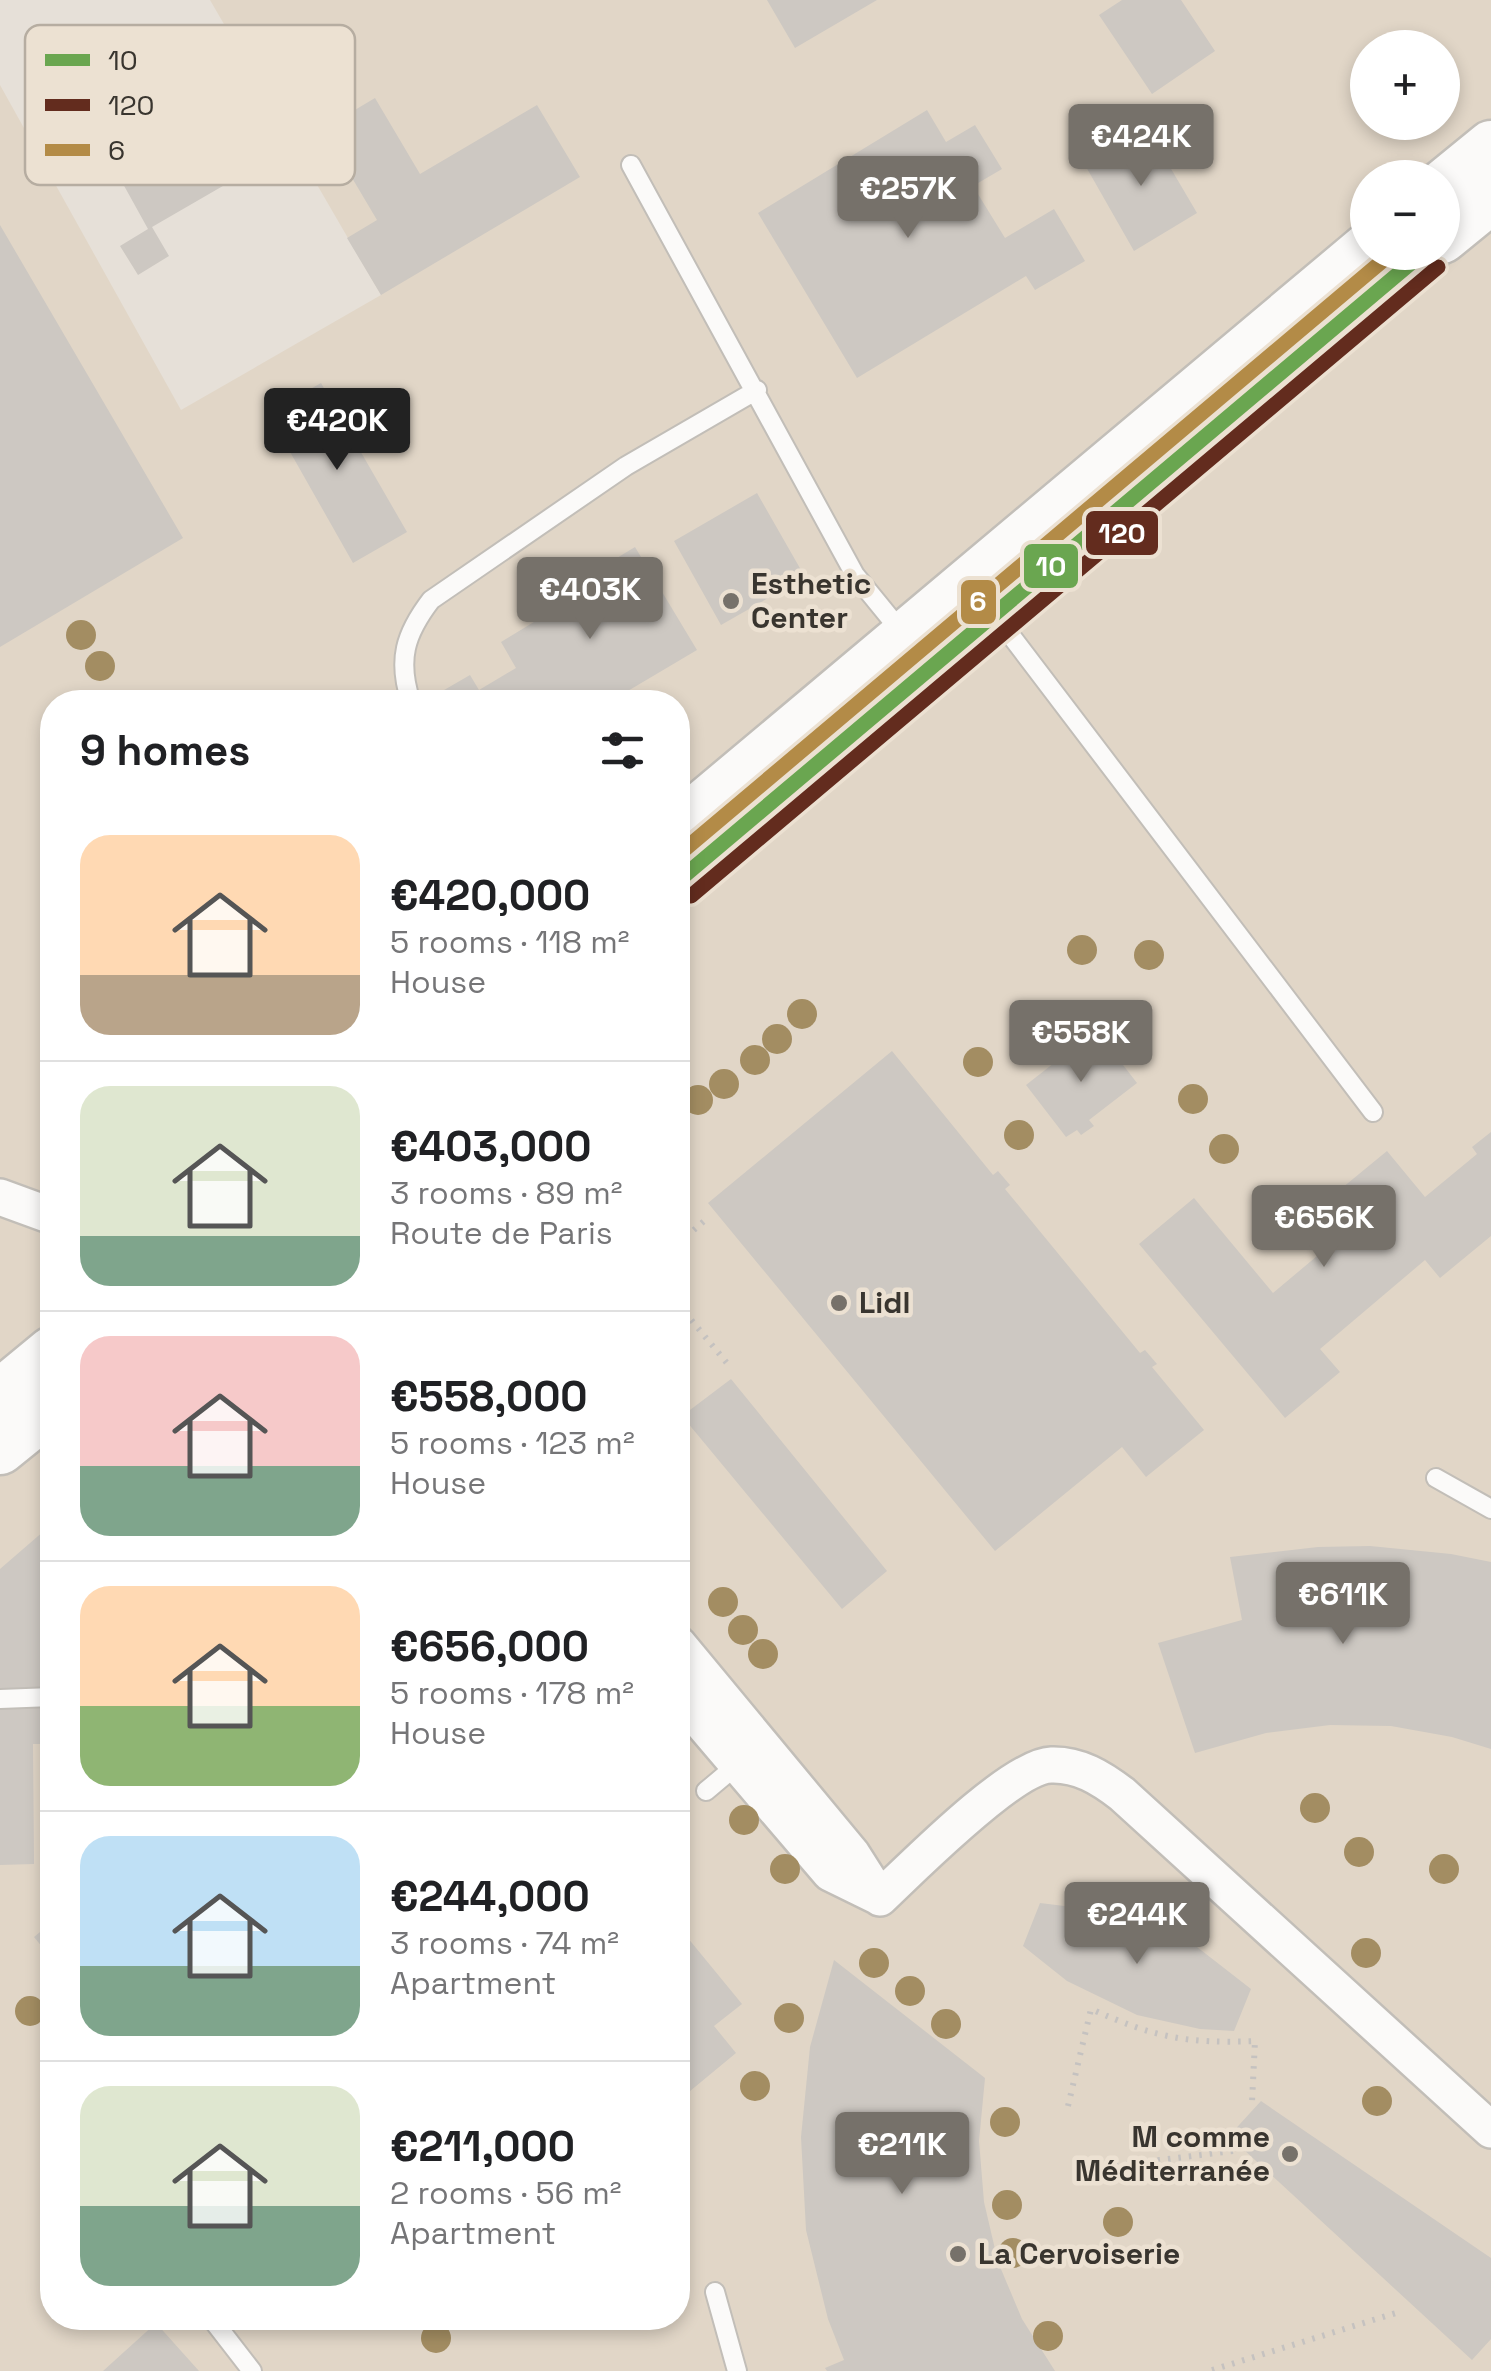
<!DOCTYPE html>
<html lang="en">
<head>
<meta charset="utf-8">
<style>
	body { margin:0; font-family:"Space Grotesk",sans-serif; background:#f6f6f6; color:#202124; height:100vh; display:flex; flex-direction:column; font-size:38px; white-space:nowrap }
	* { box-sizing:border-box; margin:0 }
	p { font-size:32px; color:#757577 }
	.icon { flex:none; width:55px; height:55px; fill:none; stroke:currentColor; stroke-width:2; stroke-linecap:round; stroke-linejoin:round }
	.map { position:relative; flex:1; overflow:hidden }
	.side { position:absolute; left:40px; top:690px; width:650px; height:1640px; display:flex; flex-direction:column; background:#fff; border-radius:40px; box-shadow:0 5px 15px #0003 }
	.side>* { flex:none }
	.buttons { position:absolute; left:1350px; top:30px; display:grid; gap:20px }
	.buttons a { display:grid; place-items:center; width:110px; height:110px; border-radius:50%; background:#fff; box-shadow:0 5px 15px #0003; font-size:50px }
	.price { position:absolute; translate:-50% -85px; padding:0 22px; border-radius:10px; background:#76716a; color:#fff; font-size:32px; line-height:65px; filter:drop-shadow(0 2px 5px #0008) }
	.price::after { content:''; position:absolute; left:50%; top:60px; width:30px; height:22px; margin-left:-15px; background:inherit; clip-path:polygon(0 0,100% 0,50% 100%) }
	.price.on { background:#222; color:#fff }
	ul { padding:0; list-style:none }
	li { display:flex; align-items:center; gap:30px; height:250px; padding:0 40px }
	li+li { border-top:2px solid #e0e0e0 }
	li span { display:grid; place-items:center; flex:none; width:280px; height:200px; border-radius:30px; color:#555 }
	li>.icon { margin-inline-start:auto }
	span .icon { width:120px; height:120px; fill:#fffc; stroke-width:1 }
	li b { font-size:42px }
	h2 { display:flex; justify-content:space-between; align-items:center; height:120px; padding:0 40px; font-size:42px }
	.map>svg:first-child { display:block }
	.built { fill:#e1d6c7; fill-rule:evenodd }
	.building { fill:#cdc8c2 }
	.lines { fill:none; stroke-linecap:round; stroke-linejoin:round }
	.service-casing { stroke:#c2beb8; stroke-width:22 }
	.minor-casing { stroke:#c2beb8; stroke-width:40 }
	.secondary-casing { stroke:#c2beb8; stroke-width:55 }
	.path { stroke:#c5c2c0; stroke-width:6; stroke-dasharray:2.5 8; stroke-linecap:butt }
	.service { stroke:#fbfaf9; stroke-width:18 }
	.minor { stroke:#fbfaf9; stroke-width:35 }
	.secondary { stroke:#fbfaf9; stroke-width:50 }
	.bus-1-casing { stroke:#ece1d2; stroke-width:22 }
	.bus-2-casing { stroke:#ece1d2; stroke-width:22 }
	.bus-3-casing { stroke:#ece1d2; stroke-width:22 }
	.bus-1 { stroke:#6aa650; stroke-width:15 }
	.bus-2 { stroke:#632c1e; stroke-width:15 }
	.bus-3 { stroke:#b38b47; stroke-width:15 }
	.tree { fill:#a38d62 }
	.poi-dot { fill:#76716a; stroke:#ece1d2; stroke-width:4 }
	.labels { text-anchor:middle; stroke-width:9; stroke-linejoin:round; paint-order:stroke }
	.poi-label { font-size:30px; font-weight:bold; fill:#39352f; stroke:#ece1d2; text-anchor:start }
	.key { fill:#ece1d2; stroke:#b6ada1; stroke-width:2.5 }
	.key-label { font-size:28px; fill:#39352f }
	.line-badge { stroke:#ece1d2; stroke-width:4 }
	.badge-label { font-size:28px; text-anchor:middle; font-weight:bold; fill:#fff }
</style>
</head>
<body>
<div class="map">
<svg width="1491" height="2371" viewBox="0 0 1491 2371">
	<rect width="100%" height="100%" fill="#e6e0d8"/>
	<!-- built -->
	<path class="built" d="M210,0H1491V2371H0V85L181,410L381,295ZM1368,48H1442V122H1368ZM1368,178H1442V252H1368ZM52,702H678V2318H52Z"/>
	<!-- building -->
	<path class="building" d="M767,0H877L795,48Z
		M1122,0H1181L1215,51L1152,94L1099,15Z
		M375,98L420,174L537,105L580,177L381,295L347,238L377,220L323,129Z
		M927,110L946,142L975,125L1002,169L973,186L1005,238L1054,209L1085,261L1035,290L1026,276L857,378L758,213Z
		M222,112L254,168L152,227L169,256L138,275L120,246L148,229L117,173Z
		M1147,128L1197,213L1134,251L1085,165Z
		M0,225L183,538L0,647Z
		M321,383L407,532L353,563L268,413Z
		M757,493L805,577L721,625L674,541Z
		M635,547L697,650L621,695L625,702H444L439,693L470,675L479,690L516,668L501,642L565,603L559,593Z
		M1096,1030L1137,1083L1089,1120L1094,1126L1081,1135L1077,1130L1066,1137L1026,1085Z
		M892,1051L993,1175L998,1171L1010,1185L1005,1189L1140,1353L1145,1350L1157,1364L1152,1367L1204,1430L1146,1477L1122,1447L995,1551L708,1203Z
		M1491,1132V1236L1440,1278L1425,1260L1320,1349L1340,1372L1285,1418L1139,1244L1194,1198L1273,1293L1354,1225L1331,1197L1387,1151L1425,1197L1477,1154L1472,1147Z
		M731,1379L887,1571L842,1609L682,1416Z
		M52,1524V1744H33L34,1864L0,1865V1569Z
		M1370,1546L1451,1554L1491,1562V1749L1452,1737L1391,1726L1330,1725L1266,1733L1195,1753L1158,1643L1242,1620L1230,1557L1318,1547Z
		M1040,1903L1105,1911L1136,1919L1197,1947L1251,1989L1234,2031L1200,2029L1137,2015L1067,1981L1023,1946Z
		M52,1922V1959L34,1937Z
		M678,1926L742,2004L714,2026L736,2053L678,2101Z
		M834,1960L985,2078L979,2141L984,2202L998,2262L1022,2319L1055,2371H827L825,2368L844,2360L828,2319L806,2230L801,2137L810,2047Z
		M1261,2101L1491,2258V2339L1472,2360L1229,2136Z
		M156,2323L199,2371H103Z"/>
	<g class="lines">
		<defs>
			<path id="service" d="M631,165L855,575L904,635
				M996,616L1373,1112
				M411,702C397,660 405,634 431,600L626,466L757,390
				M1436,1478L1491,1509
				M0,1699L52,1697
				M706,1791L737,1765
				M715,2292L737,2371
				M211,2318L252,2371"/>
			<path id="minor" d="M0,1197L52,1216
				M678,1644L852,1854L880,1898
				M678,1695L830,1873L879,1897
				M880,1898C912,1868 1012,1766 1051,1765C1079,1764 1101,1778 1122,1794L1491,2130"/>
			<path id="secondary" d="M1442,186L1491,146
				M1442,238L1491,198
				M678,827L1368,248
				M678,881L1425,252
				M0,1395L52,1352
				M0,1449L52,1407"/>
		</defs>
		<!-- service casing -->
		<use href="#service" class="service-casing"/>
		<!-- minor casing -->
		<use href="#minor" class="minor-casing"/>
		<!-- secondary casing -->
		<use href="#secondary" class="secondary-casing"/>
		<!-- path -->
		<path class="path" d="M678,1244L704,1221
			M678,1304L731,1368
			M1068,2106L1091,2009C1154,2037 1186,2044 1255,2041L1252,2102
			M1095,2168L1233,2151
			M1212,2370L1399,2312"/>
		<!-- service -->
		<use href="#service" class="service"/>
		<!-- minor -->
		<use href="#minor" class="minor"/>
		<!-- secondary -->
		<use href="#secondary" class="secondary"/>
		<defs>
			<path id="bus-1" d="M678,881L1424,252"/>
			<path id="bus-2" d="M691,896L1438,267"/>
			<path id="bus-3" d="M678,855L1393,252"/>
		</defs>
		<!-- bus-1 casing -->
		<use href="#bus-1" class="bus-1-casing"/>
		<!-- bus-2 casing -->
		<use href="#bus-2" class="bus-2-casing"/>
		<!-- bus-3 casing -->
		<use href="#bus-3" class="bus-3-casing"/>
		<!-- bus-1 -->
		<use href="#bus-1" class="bus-1"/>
		<!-- bus-2 -->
		<use href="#bus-2" class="bus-2"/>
		<!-- bus-3 -->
		<use href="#bus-3" class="bus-3"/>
	</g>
	<!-- trees -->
	<g class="tree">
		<circle cx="81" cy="635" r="15"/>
		<circle cx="100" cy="666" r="15"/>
		<circle cx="1082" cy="950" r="15"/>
		<circle cx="1149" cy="955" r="15"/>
		<circle cx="802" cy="1014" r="15"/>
		<circle cx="777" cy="1039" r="15"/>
		<circle cx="755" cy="1060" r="15"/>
		<circle cx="978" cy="1062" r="15"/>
		<circle cx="724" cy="1084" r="15"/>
		<circle cx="1193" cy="1099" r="15"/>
		<circle cx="698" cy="1100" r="15"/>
		<circle cx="1019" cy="1135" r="15"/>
		<circle cx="1224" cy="1149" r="15"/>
		<circle cx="723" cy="1602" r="15"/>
		<circle cx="743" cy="1630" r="15"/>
		<circle cx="763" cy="1654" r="15"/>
		<circle cx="1315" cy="1808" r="15"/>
		<circle cx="744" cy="1820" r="15"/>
		<circle cx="1359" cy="1852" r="15"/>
		<circle cx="785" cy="1869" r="15"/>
		<circle cx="1444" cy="1869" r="15"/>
		<circle cx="1366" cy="1953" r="15"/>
		<circle cx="874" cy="1963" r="15"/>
		<circle cx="910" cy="1991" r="15"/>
		<circle cx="30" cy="2011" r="15"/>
		<circle cx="789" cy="2018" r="15"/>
		<circle cx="946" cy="2024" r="15"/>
		<circle cx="755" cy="2086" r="15"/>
		<circle cx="1377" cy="2101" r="15"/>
		<circle cx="1005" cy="2122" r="15"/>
		<circle cx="1007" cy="2205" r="15"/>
		<circle cx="1118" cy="2222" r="15"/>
		<circle cx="1013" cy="2253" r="15"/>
		<circle cx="1048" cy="2336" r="15"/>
		<circle cx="436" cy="2338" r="15"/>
	</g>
	<!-- markers -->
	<g class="poi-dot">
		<circle cx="731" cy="601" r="10"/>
		<circle cx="839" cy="1303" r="10"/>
		<circle cx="1290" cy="2154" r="10"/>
		<circle cx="958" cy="2254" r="10"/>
	</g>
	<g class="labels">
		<!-- poi labels -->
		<g class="poi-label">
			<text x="751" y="594">Esthetic<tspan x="751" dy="34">Center</tspan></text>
			<text x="859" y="1313">Lidl</text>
			<text x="1270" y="2147" text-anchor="end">M comme<tspan x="1270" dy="34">Méditerranée</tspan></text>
			<text x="978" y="2264">La Cervoiserie</text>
		</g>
	</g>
	<!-- legend -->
	<rect x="25" y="25" width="330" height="160" rx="15" class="key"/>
	<rect x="45" y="54" width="45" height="12" fill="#6aa650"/>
	<rect x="45" y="99" width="45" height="12" fill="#632c1e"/>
	<rect x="45" y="144" width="45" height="12" fill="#b38b47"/>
	<g class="key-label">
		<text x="108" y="70">10</text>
		<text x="108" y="115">120</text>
		<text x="108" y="160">6</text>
	</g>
	<g class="line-badge">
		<rect x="1084" y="509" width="76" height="48" rx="10" fill="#632c1e"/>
		<rect x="1022" y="542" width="58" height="48" rx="10" fill="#6aa650"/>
		<rect x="959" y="578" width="39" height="48" rx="10" fill="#b38b47"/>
	</g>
	<g class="badge-label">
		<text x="1122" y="543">120</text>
		<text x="1051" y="576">10</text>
		<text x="978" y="611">6</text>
	</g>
</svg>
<div class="buttons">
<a>+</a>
<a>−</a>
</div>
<b class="price" style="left:1141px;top:189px">€424K</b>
<b class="price" style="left:908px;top:241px">€257K</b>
<b class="price on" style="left:337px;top:473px">€420K</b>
<b class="price" style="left:590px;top:642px">€403K</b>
<b class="price" style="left:1081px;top:1085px">€558K</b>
<b class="price" style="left:1324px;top:1270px">€656K</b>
<b class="price" style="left:1343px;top:1647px">€611K</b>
<b class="price" style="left:1137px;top:1967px">€244K</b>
<b class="price" style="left:902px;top:2197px">€211K</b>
<section class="side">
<h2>9 homes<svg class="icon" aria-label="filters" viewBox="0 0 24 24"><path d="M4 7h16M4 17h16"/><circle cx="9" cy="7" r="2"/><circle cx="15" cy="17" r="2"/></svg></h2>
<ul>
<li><span style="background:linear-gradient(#ffd9b3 70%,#b9a48a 0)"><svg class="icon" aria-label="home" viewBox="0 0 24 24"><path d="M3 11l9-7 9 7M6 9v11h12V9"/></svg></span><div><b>€420,000</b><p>5 rooms · 118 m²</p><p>House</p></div></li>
<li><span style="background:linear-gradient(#dfe7d0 75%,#7fa58c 0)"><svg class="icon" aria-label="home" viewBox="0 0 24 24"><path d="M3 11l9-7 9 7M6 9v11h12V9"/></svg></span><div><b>€403,000</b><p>3 rooms · 89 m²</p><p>Route de Paris</p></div></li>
<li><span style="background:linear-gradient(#f6c9c9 65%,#7fa58c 0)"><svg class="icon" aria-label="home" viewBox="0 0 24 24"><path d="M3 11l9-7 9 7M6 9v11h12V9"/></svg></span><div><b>€558,000</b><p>5 rooms · 123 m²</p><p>House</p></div></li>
<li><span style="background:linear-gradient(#ffd9b3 60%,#8fb573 0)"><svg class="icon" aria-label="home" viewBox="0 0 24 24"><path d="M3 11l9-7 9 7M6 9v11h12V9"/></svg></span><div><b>€656,000</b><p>5 rooms · 178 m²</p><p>House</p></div></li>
<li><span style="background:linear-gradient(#bfe0f5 65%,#7fa58c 0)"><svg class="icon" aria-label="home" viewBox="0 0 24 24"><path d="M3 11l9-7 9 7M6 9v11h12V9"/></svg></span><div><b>€244,000</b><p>3 rooms · 74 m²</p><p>Apartment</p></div></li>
<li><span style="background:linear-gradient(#dfe7d0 60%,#7fa58c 0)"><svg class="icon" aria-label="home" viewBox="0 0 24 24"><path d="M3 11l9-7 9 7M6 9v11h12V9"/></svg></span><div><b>€211,000</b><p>2 rooms · 56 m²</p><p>Apartment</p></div></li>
</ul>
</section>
</div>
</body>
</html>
